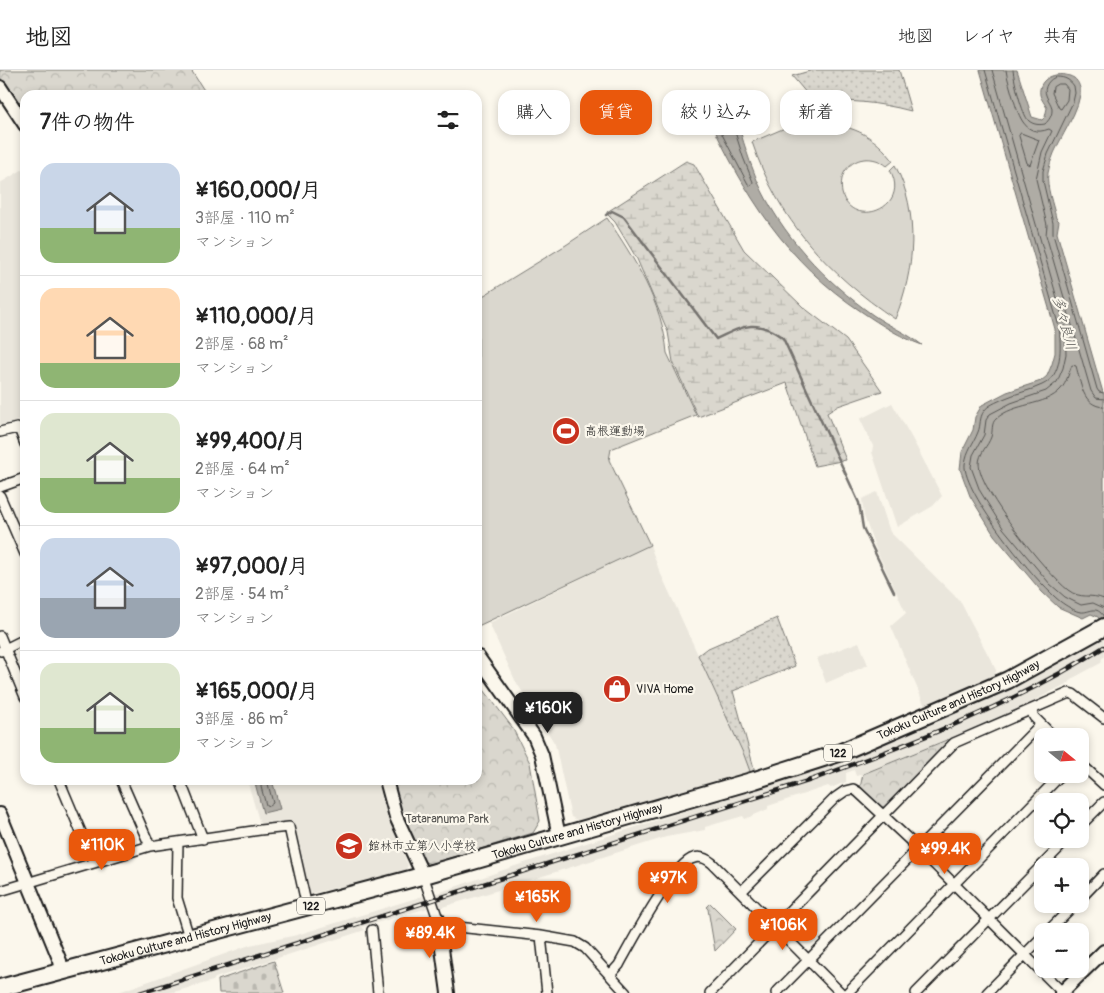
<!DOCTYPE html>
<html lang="ja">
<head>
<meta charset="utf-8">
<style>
	body { margin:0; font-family:Pangolin,"Klee One",sans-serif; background:#f2f2f2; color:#222; height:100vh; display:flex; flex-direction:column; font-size:19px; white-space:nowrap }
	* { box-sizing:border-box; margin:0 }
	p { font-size:16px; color:#767676 }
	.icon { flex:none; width:28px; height:28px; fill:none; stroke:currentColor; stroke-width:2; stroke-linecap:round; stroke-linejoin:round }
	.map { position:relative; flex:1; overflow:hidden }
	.panel { position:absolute; left:20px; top:20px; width:462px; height:695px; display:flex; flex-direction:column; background:#fff; border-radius:15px; box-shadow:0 2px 8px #0003 }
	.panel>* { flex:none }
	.hud { position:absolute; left:498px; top:20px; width:475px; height:45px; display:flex; gap:10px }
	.needle { width:32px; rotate:108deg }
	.tools { position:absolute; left:1034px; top:658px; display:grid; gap:10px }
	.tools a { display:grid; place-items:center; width:55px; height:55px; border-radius:10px; background:#fff; box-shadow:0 2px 8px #0003; font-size:25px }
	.price { position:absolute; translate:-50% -42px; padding:0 11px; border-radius:10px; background:#ea580c; color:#fff; font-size:16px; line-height:32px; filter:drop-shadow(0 1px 2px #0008) }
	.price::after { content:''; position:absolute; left:50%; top:30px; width:15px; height:11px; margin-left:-8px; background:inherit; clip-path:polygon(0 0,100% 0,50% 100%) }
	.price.active { background:#222; color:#fff }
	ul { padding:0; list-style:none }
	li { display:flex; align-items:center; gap:15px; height:125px; padding:0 20px }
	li+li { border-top:1px solid #e0e0e0 }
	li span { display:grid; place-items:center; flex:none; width:140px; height:100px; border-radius:15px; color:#555 }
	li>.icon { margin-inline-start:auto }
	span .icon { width:60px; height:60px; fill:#fffc; stroke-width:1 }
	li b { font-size:21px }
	h2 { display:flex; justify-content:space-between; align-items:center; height:60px; padding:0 20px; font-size:21px }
	.chip { padding:0 18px; border-radius:15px; background:#fff; box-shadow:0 2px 8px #0003; font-size:18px; line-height:45px }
	.chip.active { background:#ea580c; color:#fff }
	header { display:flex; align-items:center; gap:30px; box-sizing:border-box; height:70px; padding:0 25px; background:#fff; border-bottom:1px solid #e0e0e0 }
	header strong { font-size:24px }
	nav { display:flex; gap:28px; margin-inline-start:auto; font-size:18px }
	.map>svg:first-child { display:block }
	.built { fill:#eae6dc }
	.grass { fill:url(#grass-dots); stroke:#7b7a75 }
	.wetland { fill:url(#wetland-marsh); stroke:#7b7a75 }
	.cemetery { fill:url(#cemetery-stones); stroke:#7b7a75 }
	.park { fill:url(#park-crowns); stroke:#7b7a75 }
	.garden { fill:#dad7ce; stroke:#7b7a75 }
	.water { fill:#afaca5; stroke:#74726e }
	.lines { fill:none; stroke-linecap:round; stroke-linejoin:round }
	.shore { stroke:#575653; stroke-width:1 }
	.stream { stroke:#74726e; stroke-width:2.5 }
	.street-casing { stroke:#1c1c1c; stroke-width:12 }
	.secondary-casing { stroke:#1c1c1c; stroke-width:16 }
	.highway-casing { stroke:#1c1c1c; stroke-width:20 }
	.street { stroke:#fbf7ec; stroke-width:9 }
	.secondary { stroke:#fbf7ec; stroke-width:12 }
	.highway { stroke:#fbf7ec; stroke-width:16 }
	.rail-casing { stroke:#1c1c1c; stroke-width:4.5 }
	.rail { stroke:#fbf7ec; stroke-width:2.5; stroke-dasharray:8; stroke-linecap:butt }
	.labels { text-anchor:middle; stroke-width:4.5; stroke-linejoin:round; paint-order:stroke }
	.shield { fill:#fbf7ec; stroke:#5f5e5a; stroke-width:1 }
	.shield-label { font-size:11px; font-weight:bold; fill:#1c1c1c }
	.poi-label { font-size:12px; fill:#1c1c1c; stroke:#fbf7ec; text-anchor:start }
	.street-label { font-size:12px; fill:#1c1c1c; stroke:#fbf7ec }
	.park-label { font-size:12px; fill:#555451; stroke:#fbf7ec }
	.water-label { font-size:14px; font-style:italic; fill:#575653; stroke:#fbf7ec }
</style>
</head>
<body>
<header>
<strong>地図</strong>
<nav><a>地図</a><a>レイヤ</a><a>共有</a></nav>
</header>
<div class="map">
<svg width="1104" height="923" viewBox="0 0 1104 923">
	<defs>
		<pattern id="grass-dots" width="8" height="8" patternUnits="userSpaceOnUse" patternTransform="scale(1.25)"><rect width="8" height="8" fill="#dad7ce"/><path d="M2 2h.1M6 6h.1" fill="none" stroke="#bab8b0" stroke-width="1.8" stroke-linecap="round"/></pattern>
		<pattern id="wetland-marsh" width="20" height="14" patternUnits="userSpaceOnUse" patternTransform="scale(1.25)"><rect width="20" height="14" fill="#dad7ce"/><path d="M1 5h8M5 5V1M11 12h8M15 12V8" fill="none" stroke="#bab8b0"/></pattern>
		<pattern id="cemetery-stones" width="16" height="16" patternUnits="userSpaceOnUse" patternTransform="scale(1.25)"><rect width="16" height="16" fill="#dad7ce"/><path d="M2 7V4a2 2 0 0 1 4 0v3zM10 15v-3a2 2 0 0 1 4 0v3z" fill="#bab8b0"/></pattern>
		<pattern id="park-crowns" width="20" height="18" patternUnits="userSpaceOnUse" patternTransform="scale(1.25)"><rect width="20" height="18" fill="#dad7ce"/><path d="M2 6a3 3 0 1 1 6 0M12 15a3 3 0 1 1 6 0" fill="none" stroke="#bab8b0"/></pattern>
	</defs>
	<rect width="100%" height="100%" fill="#fbf7ec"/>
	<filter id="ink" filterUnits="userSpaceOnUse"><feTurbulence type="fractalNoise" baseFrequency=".02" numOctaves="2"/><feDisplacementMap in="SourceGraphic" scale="10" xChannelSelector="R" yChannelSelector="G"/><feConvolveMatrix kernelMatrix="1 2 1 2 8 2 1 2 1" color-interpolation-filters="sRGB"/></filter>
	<g filter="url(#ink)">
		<!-- built -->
		<path class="built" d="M25,98V348L0,358V113Z
			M892,333L914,372L942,426L933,436L897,457L872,382L873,376L860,349Z
			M877,422L890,462L960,531L996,600L995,608L926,639L891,556L906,543L875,477L864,446L862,429Z
			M650,475L659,500L744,685L751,704L579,751L571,747L555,674L515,610L489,553Z
			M1104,566V587L1102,588L1101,593L1073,608L1068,613L1028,634L949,669L863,704L856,706L854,700L846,703V712L838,715L831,718L828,716L768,736V739L745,749L743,746L705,757V760L666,767L505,818L439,838V836L436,837L432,825L515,796L841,691L843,697L852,694L850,688L938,652L1020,611Z
			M859,572L868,595L826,613L817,588Z
			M247,710H377L389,749L408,795L405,802L345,818L344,816L314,823V826L312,827L308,823L292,753L264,757L260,754Z
			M423,826L428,838L362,857L365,860L215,908L213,911L170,923H116L250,875L297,865Z"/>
		<!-- grass -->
		<path class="grass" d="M813,0H899L911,41C877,32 849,30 813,31L792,6Z
			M777,548L795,596L733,621L755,702L751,704L744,685L698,585L706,579Z"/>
		<!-- wetland -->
		<path class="wetland" d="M686,91L694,94L744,180L803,237L846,270L882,321L838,336L827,343L846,390L815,396L787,313L698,347L673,292L668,262L637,189L615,152L607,144V142Z"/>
		<!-- cemetery -->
		<path class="cemetery" d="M274,891L284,923H219L218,910Z"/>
		<!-- park -->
		<path class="park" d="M0,0H191L207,25H25V42L0,7Z
			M478,612L512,657L530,693L540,751L533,763L430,794L423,791L403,747L392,710H478Z
			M949,669L950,671L887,737H880L860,718L863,704Z
			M710,833L736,859L715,881L708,839L706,837Z"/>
		<!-- garden -->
		<path class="garden" d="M809,53C844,53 869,60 891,88L893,91L887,96C874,85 853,86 844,103C841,109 841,116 842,123C851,160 912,139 890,100L895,95C920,143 915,201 895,249C828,204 778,150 752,72L792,55Z
			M607,148C634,188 663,234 667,283L696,345L611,379L609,390L650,475L478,556V229L566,175Z"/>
		<!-- water -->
		<path class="water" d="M980,0H1017L1032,47L1042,50L1045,47L1047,38C1045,34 1041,29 1040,25C1037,6 1061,0 1074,8C1079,12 1081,18 1080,25C1076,50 1052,76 1048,103C1046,117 1053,134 1056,148L1059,151L1057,163L1104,326V558L1098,547L1091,544L1083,548L1058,537L1042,522L994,465L970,426L960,399L962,382L973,360L975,347L982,335L1007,322L1041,311L1047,306L1052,294L1055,283V259Z
			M732,34C740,60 747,86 757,110C781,165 825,211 873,245C889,256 907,263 922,275C900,267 881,255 862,242C786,192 745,125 707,44Z
			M265,710H272L280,739L263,743L255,713Z"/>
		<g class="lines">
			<!-- shore -->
			<path class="shore" d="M985,0L1059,257C1061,276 1063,306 1042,315C1030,321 1016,323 1003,329C997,332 988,335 984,341C979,348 981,355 978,362C973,375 967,379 965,394C962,422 1037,514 1061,532C1065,535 1076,542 1081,542C1090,543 1096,534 1104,547
				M992,0L1065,256L1066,284L1063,298L1057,312L1046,321L1011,333L990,344L986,350L984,365L973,385L971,397L980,421L1003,458L1050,514L1065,527L1081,535L1093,533L1104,538
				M1006,0C1007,8 1010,16 1012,24C1018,42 1023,69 1049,59L1052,61L1042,82L1036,109L1047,155L1046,165L1091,321L1096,328L1104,329
				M1013,0C1014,10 1022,45 1029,51C1034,55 1040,55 1045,54C1049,50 1052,46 1052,40C1052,34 1048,31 1046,25C1043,18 1049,8 1057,7C1065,7 1070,10 1074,16L1075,23L1073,32L1048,84L1043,101V111L1053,153V164L1097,319L1099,322L1104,323
				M1058,14H1064L1068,19L1067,30L1061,39L1059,38L1052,23L1053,17Z
				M727,42L729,43L743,87L753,112L751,116L748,114L714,49L715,46Z
				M1021,63L1039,70L1030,95L1027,93L1019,66Z
				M1104,337C1082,336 1081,313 1076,296L1072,295C1069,302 1067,312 1061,319C1045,337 1014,332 996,349C991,353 993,361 991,367C988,376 979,383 979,394C979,420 1047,504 1068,520C1081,530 1090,523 1104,529
				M262,710L261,717L266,735L269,736L273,733L267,710"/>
			<!-- stream -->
			<path class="stream" d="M606,145L612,141L624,147L716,269C743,256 756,248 783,268L859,433L863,458L894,522"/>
			<defs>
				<path id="street" d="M0,362L17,358L20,361L25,374
					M0,417L25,408
					M0,426L25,484
					M0,566L25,627
					M1,581L25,569
					M1031,640L1034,647L1053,666
					M1080,693L1104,715
					M121,710L150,776
					M180,710L203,769
					M1080,756L1104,732
					M178,772L177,828L189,867
					M94,793L150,776L260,760L289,757L307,837
					M423,805L438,849
					M0,821L94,793L59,710
					M741,822L835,728L845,721L853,719L858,722L918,778L1063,923
					M1080,829L1104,804
					M439,855L541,866L575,872L585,878L626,923
					M372,860L378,923
					M1048,861L1075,834
					M541,866L547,923
					M610,905L619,895C630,875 674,792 694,788C700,786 707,789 712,793L841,923
					M710,923L954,673L1069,623L1073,624L1104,648
					M776,923L1041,654
					M847,923L1062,704
					M916,923L1068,769
					M987,923L1042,867"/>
				<path id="secondary" d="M0,17L25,55
					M478,587L534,666L542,685L559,766
					M386,710L396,747L423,805
					M0,744L60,891L62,901
					M438,849L448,923
					M1061,923L1104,881"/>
				<g id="highway">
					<path id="s1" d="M0,918L414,808L755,710L839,683L1008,610L1104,557"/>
				</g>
			</defs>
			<!-- street casing -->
			<use href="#street" class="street-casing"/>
			<!-- secondary casing -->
			<use href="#secondary" class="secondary-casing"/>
			<!-- highway casing -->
			<use href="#highway" class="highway-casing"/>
			<!-- street -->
			<use href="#street" class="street"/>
			<!-- secondary -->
			<use href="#secondary" class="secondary"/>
			<!-- highway -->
			<use href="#highway" class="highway"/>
			<defs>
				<path id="rail" d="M140,923L811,710C911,673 1014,635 1104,577"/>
			</defs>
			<!-- rail casing -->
			<use href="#rail" class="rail-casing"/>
			<!-- rail -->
			<use href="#rail" class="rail"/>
		</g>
	</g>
	<!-- icons -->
	<defs>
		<symbol id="stadium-disc" viewBox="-11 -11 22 22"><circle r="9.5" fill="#c8321e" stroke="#fbf7ec"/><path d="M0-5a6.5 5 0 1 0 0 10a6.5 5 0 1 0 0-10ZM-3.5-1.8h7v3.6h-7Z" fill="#fff"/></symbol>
		<symbol id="shop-disc" viewBox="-11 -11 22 22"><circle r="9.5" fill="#c8321e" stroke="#fbf7ec"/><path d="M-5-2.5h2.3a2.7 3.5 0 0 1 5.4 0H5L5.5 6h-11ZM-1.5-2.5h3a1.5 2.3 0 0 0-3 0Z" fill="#fff"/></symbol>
		<symbol id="school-disc" viewBox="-11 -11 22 22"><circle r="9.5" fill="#c8321e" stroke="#fbf7ec"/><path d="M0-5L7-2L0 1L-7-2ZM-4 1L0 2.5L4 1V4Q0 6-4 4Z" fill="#fff"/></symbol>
	</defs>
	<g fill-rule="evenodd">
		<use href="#stadium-disc" x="550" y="345" width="32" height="32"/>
		<use href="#shop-disc" x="601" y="603" width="32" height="32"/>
		<use href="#school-disc" x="333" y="760" width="32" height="32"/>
	</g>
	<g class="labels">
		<!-- shield labels -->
		<g class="shield">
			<rect x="824" y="674.5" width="28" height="17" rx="4"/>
			<rect x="297" y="827.5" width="28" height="17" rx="4"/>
		</g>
		<g class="shield-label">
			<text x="838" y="687">122</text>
			<text x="311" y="840">122</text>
		</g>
		<!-- poi labels -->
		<g class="poi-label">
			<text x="585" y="365">高根運動場</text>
			<text x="636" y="623">VIVA Home</text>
			<text x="368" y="780">館林市立第八小学校</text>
		</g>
		<!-- street labels -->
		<g class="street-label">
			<text dy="4" stroke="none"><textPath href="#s1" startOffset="1002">Tokoku Culture and History Highway</textPath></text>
			<text dy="4" stroke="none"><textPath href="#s1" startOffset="598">Tokoku Culture and History Highway</textPath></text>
			<text dy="4" stroke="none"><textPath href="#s1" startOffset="192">Tokoku Culture and History Highway</textPath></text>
		</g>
		<!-- park labels -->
		<g class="park-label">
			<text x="447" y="753">Tataranuma Park</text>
		</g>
		<!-- water labels -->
		<g class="water-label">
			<text transform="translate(1065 253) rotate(75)" y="5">多々良川</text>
		</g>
	</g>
</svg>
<div class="tools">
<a><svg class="needle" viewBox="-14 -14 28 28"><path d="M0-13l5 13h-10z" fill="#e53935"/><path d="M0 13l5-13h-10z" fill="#767676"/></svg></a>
<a><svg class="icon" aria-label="locate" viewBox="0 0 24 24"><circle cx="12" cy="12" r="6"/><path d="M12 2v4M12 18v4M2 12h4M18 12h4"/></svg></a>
<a>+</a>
<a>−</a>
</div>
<b class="price active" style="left:548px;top:664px">¥160K</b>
<b class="price" style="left:102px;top:801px">¥110K</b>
<b class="price" style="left:945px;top:805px">¥99.4K</b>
<b class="price" style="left:668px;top:834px">¥97K</b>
<b class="price" style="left:537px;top:853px">¥165K</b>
<b class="price" style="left:783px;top:881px">¥106K</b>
<b class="price" style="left:430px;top:889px">¥89.4K</b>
<div class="hud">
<a class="chip">購入</a>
<a class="chip active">賃貸</a>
<a class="chip">絞り込み</a>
<a class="chip">新着</a>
</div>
<section class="panel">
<h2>7件の物件<svg class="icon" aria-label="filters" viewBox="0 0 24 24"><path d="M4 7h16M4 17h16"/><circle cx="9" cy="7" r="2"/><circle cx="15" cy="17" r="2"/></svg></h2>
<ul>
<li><span style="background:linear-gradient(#c9d6e8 65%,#8fb573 0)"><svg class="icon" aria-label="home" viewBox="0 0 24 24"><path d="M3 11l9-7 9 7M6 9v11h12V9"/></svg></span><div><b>¥160,000/月</b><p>3部屋 · 110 m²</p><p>マンション</p></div></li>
<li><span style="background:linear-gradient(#ffd9b3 75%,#8fb573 0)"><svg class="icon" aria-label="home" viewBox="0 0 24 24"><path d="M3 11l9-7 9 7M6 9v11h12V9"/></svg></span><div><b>¥110,000/月</b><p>2部屋 · 68 m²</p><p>マンション</p></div></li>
<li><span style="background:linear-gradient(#dfe7d0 65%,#8fb573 0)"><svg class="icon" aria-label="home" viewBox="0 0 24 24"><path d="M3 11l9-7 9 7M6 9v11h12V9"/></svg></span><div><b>¥99,400/月</b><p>2部屋 · 64 m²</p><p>マンション</p></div></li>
<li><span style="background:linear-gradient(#c9d6e8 60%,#9aa5b1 0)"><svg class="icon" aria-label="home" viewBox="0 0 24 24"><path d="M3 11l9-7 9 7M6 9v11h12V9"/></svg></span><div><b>¥97,000/月</b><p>2部屋 · 54 m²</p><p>マンション</p></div></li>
<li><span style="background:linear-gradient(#dfe7d0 65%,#8fb573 0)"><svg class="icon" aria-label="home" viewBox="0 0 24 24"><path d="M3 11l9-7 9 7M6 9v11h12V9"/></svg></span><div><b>¥165,000/月</b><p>3部屋 · 86 m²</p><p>マンション</p></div></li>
</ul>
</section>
</div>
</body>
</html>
